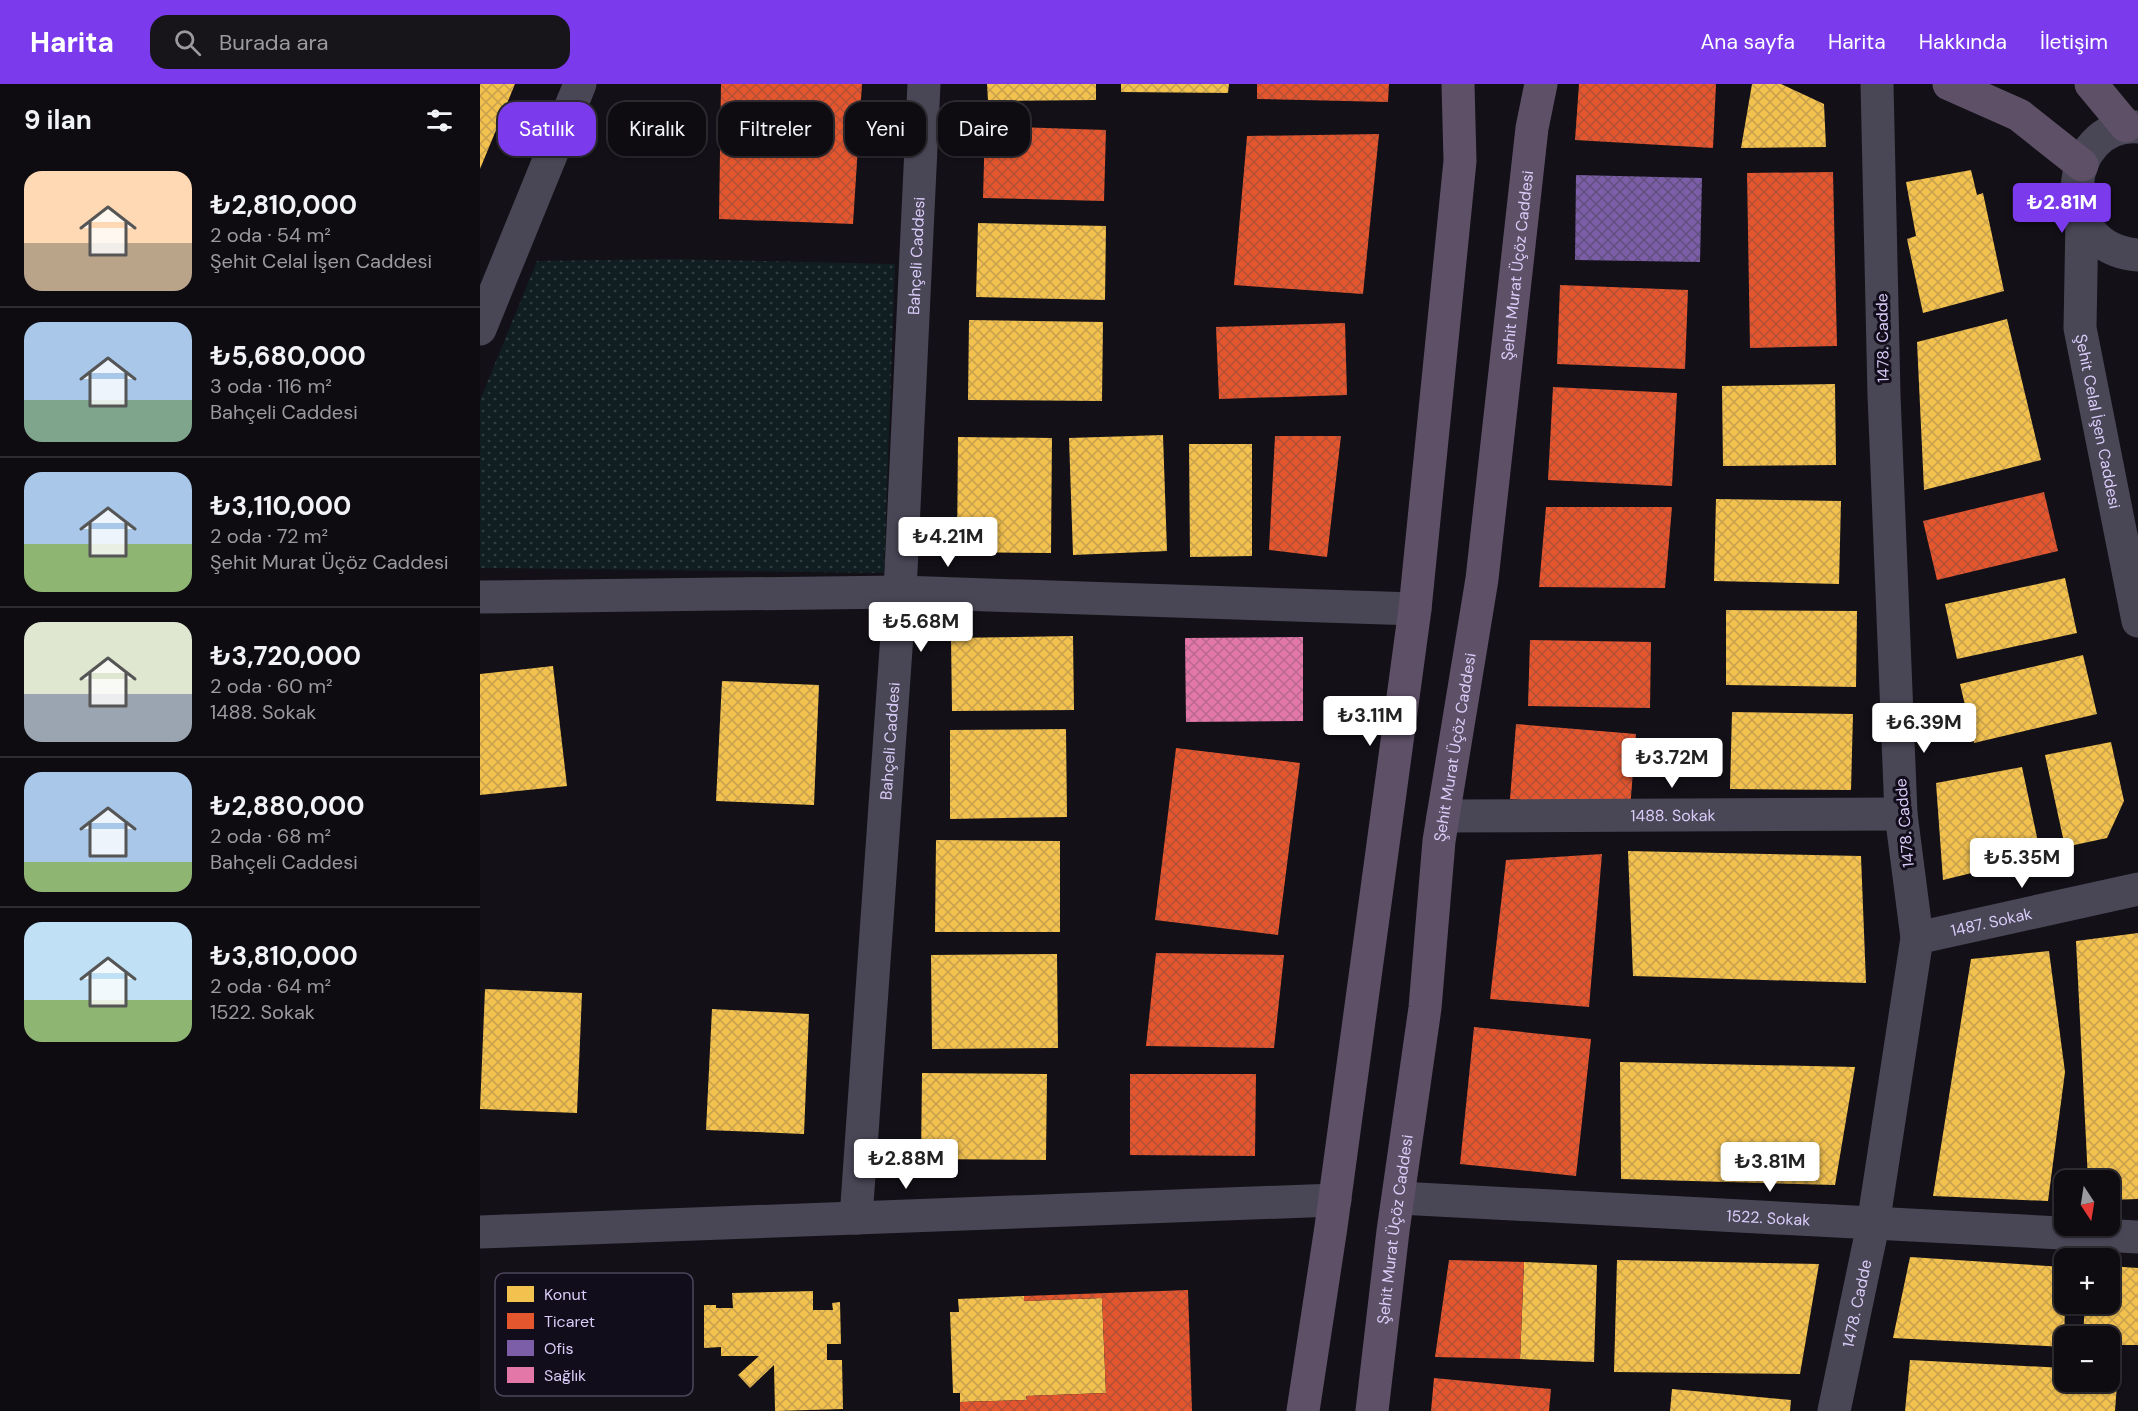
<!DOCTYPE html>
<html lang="tr">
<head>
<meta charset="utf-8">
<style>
	body { margin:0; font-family:"DM Sans",sans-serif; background:#17151a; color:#f1f3f6; height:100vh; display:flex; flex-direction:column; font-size:22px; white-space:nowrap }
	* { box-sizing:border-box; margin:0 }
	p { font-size:20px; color:#9b9b9f }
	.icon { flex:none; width:33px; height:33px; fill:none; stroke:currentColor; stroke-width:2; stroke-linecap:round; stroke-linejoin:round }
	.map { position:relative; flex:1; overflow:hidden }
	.sheet { display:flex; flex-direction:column; background:#0e0c11; width:480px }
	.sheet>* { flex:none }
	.hud { position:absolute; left:18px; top:18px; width:570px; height:54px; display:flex; gap:12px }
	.needle { width:39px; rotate:168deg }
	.controls { position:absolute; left:1574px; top:1086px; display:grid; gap:12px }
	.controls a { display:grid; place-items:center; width:66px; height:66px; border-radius:12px; background:#0e0c11; box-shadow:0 2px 4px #0004,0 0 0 2px #2e2c31; font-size:30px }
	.price { position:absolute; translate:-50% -51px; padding:0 14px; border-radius:6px; background:#fff; color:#222; font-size:20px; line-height:39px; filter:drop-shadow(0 2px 3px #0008) }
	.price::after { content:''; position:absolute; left:50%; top:36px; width:18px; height:14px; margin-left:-9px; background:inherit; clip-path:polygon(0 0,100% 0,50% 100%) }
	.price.selected { background:#7c3aed; color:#fff }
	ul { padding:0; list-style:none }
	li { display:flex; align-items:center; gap:18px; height:150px; padding:0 24px }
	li+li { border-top:2px solid #2e2c31 }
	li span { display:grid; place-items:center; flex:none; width:168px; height:120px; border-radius:18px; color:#555 }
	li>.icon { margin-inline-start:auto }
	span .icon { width:72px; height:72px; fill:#fffc; stroke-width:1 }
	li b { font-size:26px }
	h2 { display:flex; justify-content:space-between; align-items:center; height:72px; padding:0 24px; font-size:26px }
	.chip { padding:0 21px; border-radius:18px; background:#0e0c11; box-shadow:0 2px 4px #0004,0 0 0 2px #2e2c31; font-size:21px; line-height:54px }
	.chip.selected { background:#7c3aed; color:#fff }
	header { display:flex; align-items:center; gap:36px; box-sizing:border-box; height:84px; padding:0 30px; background:#7c3aed; color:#fff }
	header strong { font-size:28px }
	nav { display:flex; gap:33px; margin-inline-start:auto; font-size:21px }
	.search { width:420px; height:54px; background:#17151a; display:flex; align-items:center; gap:15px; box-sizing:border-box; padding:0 21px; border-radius:18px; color:#9b9b9f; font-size:22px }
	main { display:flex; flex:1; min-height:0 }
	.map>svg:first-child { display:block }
	.park { fill:url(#park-dots) }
	.homes { fill:url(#homes-cross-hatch) }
	.shops { fill:url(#shops-cross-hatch) }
	.offices { fill:url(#offices-cross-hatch) }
	.health { fill:url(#health-cross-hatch) }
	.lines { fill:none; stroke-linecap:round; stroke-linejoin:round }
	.minor { stroke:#494656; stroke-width:33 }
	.major { stroke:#5e5067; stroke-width:33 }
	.labels { text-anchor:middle; stroke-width:6; stroke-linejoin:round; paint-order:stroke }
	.street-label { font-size:16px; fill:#daccf9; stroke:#120d1a }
	.key { fill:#120d1a; stroke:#4e465d; stroke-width:1.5 }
	.key-label { font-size:16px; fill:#daccf9 }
</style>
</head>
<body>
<header>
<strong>Harita</strong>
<div class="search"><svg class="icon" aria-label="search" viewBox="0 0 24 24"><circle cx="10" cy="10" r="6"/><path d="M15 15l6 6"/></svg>Burada ara</div>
<nav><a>Ana sayfa</a><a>Harita</a><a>Hakkında</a><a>İletişim</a></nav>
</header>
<main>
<section class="sheet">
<h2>9 ilan<svg class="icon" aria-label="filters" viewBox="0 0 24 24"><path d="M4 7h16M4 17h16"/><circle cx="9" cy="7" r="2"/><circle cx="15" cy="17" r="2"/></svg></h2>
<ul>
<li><span style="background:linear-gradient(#ffd9b3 60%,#b9a48a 0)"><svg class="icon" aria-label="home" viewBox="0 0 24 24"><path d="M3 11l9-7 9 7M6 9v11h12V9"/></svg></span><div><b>₺2,810,000</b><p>2 oda · 54 m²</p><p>Şehit Celal İşen Caddesi</p></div></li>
<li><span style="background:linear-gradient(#a9c7e8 65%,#7fa58c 0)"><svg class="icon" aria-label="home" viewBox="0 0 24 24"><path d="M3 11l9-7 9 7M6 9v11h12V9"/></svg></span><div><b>₺5,680,000</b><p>3 oda · 116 m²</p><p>Bahçeli Caddesi</p></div></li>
<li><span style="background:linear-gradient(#a9c7e8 60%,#8fb573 0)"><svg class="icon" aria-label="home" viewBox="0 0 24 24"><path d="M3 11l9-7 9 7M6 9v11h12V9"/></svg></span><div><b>₺3,110,000</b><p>2 oda · 72 m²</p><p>Şehit Murat Üçöz Caddesi</p></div></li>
<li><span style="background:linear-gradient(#dfe7d0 60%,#9aa5b1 0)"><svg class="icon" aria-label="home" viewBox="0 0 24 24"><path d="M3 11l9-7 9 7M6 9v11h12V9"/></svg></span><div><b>₺3,720,000</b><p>2 oda · 60 m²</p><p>1488. Sokak</p></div></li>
<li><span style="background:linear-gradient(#a9c7e8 75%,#8fb573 0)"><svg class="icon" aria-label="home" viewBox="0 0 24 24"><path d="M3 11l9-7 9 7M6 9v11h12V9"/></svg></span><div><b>₺2,880,000</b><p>2 oda · 68 m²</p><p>Bahçeli Caddesi</p></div></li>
<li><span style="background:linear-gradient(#bfe0f5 65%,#8fb573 0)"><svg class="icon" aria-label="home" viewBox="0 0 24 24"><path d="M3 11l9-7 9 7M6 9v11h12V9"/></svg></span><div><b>₺3,810,000</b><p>2 oda · 64 m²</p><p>1522. Sokak</p></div></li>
</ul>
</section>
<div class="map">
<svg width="1658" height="1327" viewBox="0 0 1658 1327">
	<defs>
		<pattern id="park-dots" width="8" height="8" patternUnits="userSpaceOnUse" patternTransform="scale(1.5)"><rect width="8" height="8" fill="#111e21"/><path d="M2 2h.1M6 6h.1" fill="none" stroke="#333e42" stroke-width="1.8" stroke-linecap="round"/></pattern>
		<pattern id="homes-cross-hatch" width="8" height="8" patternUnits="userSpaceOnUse" patternTransform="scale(1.5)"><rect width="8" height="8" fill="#f2c14e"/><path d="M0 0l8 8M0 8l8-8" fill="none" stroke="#c6a04d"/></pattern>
		<pattern id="shops-cross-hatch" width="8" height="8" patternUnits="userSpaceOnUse" patternTransform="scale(1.5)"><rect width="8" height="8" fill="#e4572e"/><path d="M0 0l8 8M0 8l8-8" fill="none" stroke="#b34f37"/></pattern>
		<pattern id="offices-cross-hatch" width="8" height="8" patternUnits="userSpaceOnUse" patternTransform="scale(1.5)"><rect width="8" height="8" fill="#7b5ea7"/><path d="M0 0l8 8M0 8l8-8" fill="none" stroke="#614f7e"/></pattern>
		<pattern id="health-cross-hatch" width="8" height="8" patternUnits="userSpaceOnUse" patternTransform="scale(1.5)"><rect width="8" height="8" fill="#e377a8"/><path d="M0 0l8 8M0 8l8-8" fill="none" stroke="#ba6891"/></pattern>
	</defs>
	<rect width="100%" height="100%" fill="#131017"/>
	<!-- park -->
	<path class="park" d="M190,175L415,180L404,489L0,484V316L57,177Z"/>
	<!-- homes -->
	<path class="homes" d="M0,0H35L0,85Z
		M507,0H616V16L508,17Z
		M641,0H749L748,9L641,8Z
		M1272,0H1301L1344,20L1346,63L1261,64Z
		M1491,86L1497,111L1503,109L1524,207L1443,229L1427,155L1436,152L1426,98Z
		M498,139L626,142L625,216L496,213Z
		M1527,235L1561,376L1444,406L1437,258Z
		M489,236L623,238L622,317L488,316Z
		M1355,300L1356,381L1243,382L1242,302Z
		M683,351L687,467L593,471L589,354Z
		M478,353L572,354L571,469L477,468Z
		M709,360H772V472L710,473Z
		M1236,415L1361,417L1359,500L1234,497Z
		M1585,494L1597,549L1477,575L1465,520Z
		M1246,526L1377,527L1376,603L1246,601Z
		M593,552L594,626L472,627L471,554Z
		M1603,571L1617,630L1494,659L1480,600Z
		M73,582L87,702L0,711V590Z
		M242,597L339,601L334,721L236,717Z
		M1252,628L1373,630L1371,706L1250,705Z
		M586,645L587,733L470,735V646Z
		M1631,658L1644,717L1627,754L1585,763L1565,671Z
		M1542,683L1561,772L1463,796L1456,699Z
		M456,756L580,757V848H455Z
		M1148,767L1381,772L1386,899L1153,892Z
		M1658,849V1115L1629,1116V1096H1608L1596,857Z
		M1569,867L1585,988L1568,1117L1453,1112L1491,875Z
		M577,870L578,964L452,965L451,871Z
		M5,905L102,909L97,1029L0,1025Z
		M232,925L329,930L324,1050L226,1046Z
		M1140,978L1375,983L1355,1101L1141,1095Z
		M442,989L567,990L566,1076L441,1075Z
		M1430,1173L1584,1183L1585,1220L1584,1263L1413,1254Z
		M1137,1176L1339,1180L1320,1290L1134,1288Z
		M1044,1178L1117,1181L1114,1278L1040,1275Z
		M1629,1182L1658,1184V1261H1629V1252H1603L1605,1220H1629Z
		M333,1207V1226H353L352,1219L360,1218L361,1260H347V1276H362L363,1325L295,1327L294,1281L270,1304L258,1291L279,1272H241V1263L224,1264V1221H236V1224H253L252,1209Z
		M544,1212V1217L622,1214L626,1309L546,1312L547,1316L480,1318V1309H473L470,1228H479L478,1215Z
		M1430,1276L1584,1284V1298H1629V1286L1638,1287L1635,1327H1425Z
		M1192,1305L1311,1316L1310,1327H1190Z"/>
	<!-- shops -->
	<path class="shops" d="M241,0H382L373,140L239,135Z
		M777,0H909L908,18L777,15Z
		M1099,0H1236L1233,64L1095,56Z
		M505,42L626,46L624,117L503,114Z
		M899,50L883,210L754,201L767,52Z
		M1353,88L1357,262L1270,264L1267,89Z
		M1080,201L1208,206L1205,285L1077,280Z
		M865,239L867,311L739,315L736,243Z
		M1073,303L1197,309L1192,402L1068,396Z
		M795,352H861L847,473L789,466Z
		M1564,408L1578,467L1457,496L1443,437Z
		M1066,423H1192L1185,504L1059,503Z
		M1050,556L1171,558L1170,624L1048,622Z
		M1036,640L1156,650L1150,725L1030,715Z
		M696,664L820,679L798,851L675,836Z
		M1122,770L1109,923L1010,915L1026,776Z
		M676,869L804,871L794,964L666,962Z
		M994,943L1111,955L1096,1092L980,1080Z
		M650,990H776L775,1072L650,1071Z
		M969,1176L1044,1178L1040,1275L955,1273Z
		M708,1206L712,1327H480V1318L547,1316L546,1312L626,1309L622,1214L544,1217V1212Z
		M954,1294L1071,1305L1069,1327H951Z"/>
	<!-- offices -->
	<path class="offices" d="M1096,91L1222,94L1220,178L1095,176Z"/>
	<!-- health -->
	<path class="health" d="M823,553V637L706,638L705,554Z"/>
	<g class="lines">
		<!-- minor -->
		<g class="minor">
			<path d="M1658,43C1584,38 1570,164 1658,171"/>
			<path id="s1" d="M1602,135L1600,244L1658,537"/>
			<path d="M0,245L100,0"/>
			<path d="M0,513L420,508L935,525"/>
			<path id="s2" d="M963,732L1421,730"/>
			<path id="s3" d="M1437,854L1658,805"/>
			<path id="s4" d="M919,1114L1658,1153"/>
			<path id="s5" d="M376,1134L420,508L444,0"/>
			<path d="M0,1148L855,1116"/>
			<path id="s6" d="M1354,1327L1393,1141L1437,854L1421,730L1404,311L1397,0"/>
		</g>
		<!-- major -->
		<g class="major">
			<path d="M1469,0L1539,31L1602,81"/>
			<path d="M1611,0L1646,42"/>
			<path d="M823,1327L851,1143L935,525L980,77L978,0"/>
			<path id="s7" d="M892,1327L913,1147L945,924L959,757L1002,495L1052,44L1061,0"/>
		</g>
	</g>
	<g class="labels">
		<!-- street labels -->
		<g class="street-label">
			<text dy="6" stroke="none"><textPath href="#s5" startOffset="964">Bahçeli Caddesi</textPath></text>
			<text dy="6" stroke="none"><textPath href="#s7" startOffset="1155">Şehit Murat Üçöz Caddesi</textPath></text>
			<text transform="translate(1402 254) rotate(-91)" y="6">1478. Cadde</text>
			<text dy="6" stroke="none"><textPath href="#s1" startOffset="204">Şehit Celal İşen Caddesi</textPath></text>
			<text dy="6" stroke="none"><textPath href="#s5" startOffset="478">Bahçeli Caddesi</textPath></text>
			<text dy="6" stroke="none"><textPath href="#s7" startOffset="669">Şehit Murat Üçöz Caddesi</textPath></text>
			<text dy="6" stroke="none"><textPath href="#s2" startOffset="230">1488. Sokak</textPath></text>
			<text transform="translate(1424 739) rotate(-95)" y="6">1478. Cadde</text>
			<text dy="6" stroke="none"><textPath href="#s3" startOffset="76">1487. Sokak</textPath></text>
			<text dy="6" stroke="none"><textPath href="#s4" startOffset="370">1522. Sokak</textPath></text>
			<text dy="6" stroke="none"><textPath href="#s7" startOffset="183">Şehit Murat Üçöz Caddesi</textPath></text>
			<text dy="6" stroke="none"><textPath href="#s6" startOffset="110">1478. Cadde</textPath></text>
		</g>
	</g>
	<!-- legend -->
	<rect x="15" y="1189" width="198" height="123" rx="9" class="key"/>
	<rect x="27" y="1202" width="27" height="16" fill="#f2c14e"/>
	<rect x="27" y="1229" width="27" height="16" fill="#e4572e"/>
	<rect x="27" y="1256" width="27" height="16" fill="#7b5ea7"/>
	<rect x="27" y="1283" width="27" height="16" fill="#e377a8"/>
	<g class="key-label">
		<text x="64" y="1216">Konut</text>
		<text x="64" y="1243">Ticaret</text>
		<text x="64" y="1270">Ofis</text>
		<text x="64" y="1297">Sağlık</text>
	</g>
</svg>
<div class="controls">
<a><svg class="needle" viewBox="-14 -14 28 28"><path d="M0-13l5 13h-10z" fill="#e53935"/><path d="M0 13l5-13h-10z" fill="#9b9b9f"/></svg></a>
<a>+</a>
<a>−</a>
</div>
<b class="price selected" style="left:1582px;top:150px">₺2.81M</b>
<b class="price" style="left:468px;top:484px">₺4.21M</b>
<b class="price" style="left:441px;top:569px">₺5.68M</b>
<b class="price" style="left:890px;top:663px">₺3.11M</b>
<b class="price" style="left:1444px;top:670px">₺6.39M</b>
<b class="price" style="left:1192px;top:705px">₺3.72M</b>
<b class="price" style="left:1542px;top:805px">₺5.35M</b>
<b class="price" style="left:426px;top:1106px">₺2.88M</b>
<b class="price" style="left:1290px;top:1109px">₺3.81M</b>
<div class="hud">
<a class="chip selected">Satılık</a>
<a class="chip">Kiralık</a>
<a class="chip">Filtreler</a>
<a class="chip">Yeni</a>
<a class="chip">Daire</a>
</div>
</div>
</main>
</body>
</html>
